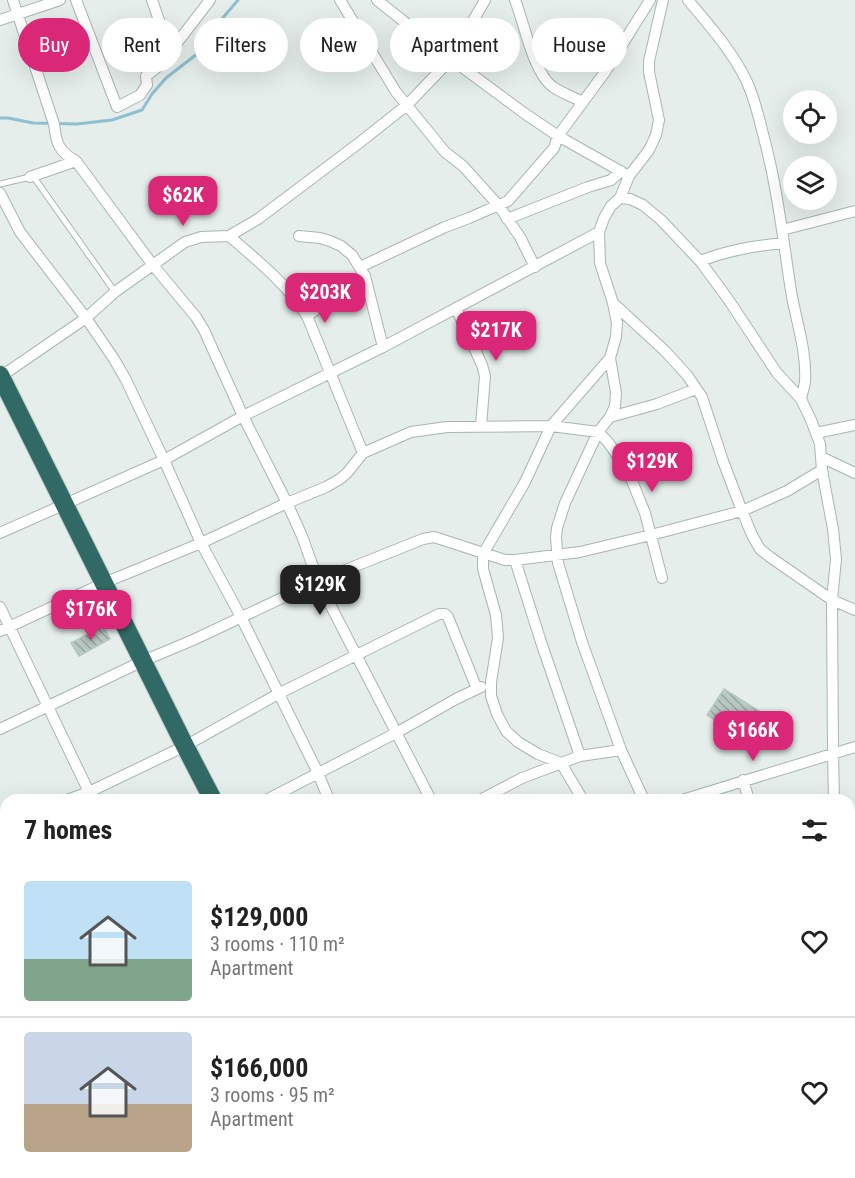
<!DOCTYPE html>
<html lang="en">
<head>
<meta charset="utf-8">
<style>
	body { margin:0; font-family:"Roboto Condensed",sans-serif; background:#f2f2f2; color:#222; height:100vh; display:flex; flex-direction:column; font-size:22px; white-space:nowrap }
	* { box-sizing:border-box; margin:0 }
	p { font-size:20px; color:#767676 }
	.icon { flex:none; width:33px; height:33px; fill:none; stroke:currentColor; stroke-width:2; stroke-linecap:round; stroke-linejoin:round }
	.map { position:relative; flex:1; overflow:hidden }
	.drawer { position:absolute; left:0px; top:794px; width:855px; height:386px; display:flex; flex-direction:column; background:#fff; border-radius:18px 18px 0 0; box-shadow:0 6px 24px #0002 }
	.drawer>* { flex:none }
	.top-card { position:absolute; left:18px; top:18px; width:819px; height:54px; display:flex; gap:12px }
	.fabs { position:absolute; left:783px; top:90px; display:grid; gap:12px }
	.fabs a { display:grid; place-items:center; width:54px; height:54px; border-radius:50%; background:#fff; box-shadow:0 6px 24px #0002; font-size:30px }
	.price { position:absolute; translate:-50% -51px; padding:0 14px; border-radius:12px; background:#db2777; color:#fff; font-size:20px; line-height:39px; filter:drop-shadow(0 2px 3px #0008) }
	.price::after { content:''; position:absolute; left:50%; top:36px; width:18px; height:14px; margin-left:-9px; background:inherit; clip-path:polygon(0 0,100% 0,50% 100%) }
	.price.selected { background:#222; color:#fff }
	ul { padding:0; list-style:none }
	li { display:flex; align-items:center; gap:18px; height:150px; padding:0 24px }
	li+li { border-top:2px solid #e0e0e0 }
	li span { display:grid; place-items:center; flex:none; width:168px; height:120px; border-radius:6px; color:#555 }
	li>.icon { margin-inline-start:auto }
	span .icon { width:72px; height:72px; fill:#fffc; stroke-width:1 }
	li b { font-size:26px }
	h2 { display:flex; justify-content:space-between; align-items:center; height:72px; padding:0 24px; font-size:26px }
	.tag { padding:0 21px; border-radius:27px; background:#fff; box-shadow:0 6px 24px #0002; font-size:21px; line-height:54px }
	.tag.selected { background:#db2777; color:#fff }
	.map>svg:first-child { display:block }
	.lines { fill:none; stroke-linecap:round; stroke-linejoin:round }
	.stream { stroke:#90bfd0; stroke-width:3 }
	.building { fill:url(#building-back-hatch); stroke:#b7c7c2; stroke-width:1.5 }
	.lane-casing { stroke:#a8b6b3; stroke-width:7 }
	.street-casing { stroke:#a8b6b3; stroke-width:12 }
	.highway-casing { stroke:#c2c9c8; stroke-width:20 }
	.lane { stroke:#fff; stroke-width:5 }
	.street { stroke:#fff; stroke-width:10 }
	.highway { stroke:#316a64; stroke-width:18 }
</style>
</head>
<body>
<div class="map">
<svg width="855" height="1178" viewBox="0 0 855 1178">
	<defs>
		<pattern id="building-back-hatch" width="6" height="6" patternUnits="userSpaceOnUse" patternTransform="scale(1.5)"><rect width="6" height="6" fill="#bac8c4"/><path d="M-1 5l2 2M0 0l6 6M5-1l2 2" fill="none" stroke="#97a4a0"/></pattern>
	</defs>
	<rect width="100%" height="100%" fill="#e5eeeb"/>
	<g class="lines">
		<!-- stream -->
		<path class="stream" d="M0,118H8L33,123L77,124L112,120L142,110L152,94L166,78L206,47L210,33L238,0"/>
	</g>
	<!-- building -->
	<path class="building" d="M97,593L111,622L103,626L89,597Z
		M103,626L110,639L79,656L71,643Z
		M724,689L759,711L743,738L707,715Z"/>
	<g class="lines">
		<defs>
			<path id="lane" d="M33,176L115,292
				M0,184L30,177"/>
			<path id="street" d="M13,0L54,124C56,143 59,152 76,161L152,264L196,317L204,330L243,416L287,503L302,536L318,581L431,800
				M76,0L117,107L140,95L147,85L146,76L165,61L170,52L210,0
				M152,0L170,52
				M340,0L396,92L445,152L463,166L499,206L520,237L535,267
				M377,0L451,59L524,113L558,136L629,176
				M515,0C524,22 533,73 553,87C562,93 573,97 583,102
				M688,0C709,25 733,52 747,82C754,98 759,117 763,134C777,185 783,239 791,291C796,321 807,351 805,382C804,387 802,394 801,399
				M0,20L60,0
				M30,177L76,161
				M0,193L20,232L86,318L114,359L126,380L164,460L201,543L241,617L318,773L329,800
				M620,198L630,199L643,205L661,220L700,261L728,299L777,373L801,399L811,420L820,444L822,470L833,529L836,559L832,600L833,753L834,800
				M507,219L588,187L611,180L621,171
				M782,230L855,211
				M229,236C257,260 287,284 307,316L363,453
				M299,236L320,238L330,241L341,246L352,255L365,276L383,347
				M700,261C730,250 753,246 784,243
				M360,267L445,227L469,218L508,201L554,148L558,136L605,72L650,0
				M613,303L665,351L687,375L702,397L723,461L742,511L752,535L760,549L770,557L832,600L855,610
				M456,308L482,365L485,376L481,426
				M307,316L365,276
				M610,358L616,393L615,406L610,417L598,432L565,503L557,528L556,538L558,563L582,642L621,750L644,800
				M0,377L86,318L115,292L185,242L201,237L229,236L258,219L359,143L407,105L451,59L485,0
				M610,417L657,404L696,389
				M816,433L855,425
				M821,457L855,473
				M0,533L164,460L243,416L383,347L599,232
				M515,560L541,642L580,756
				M0,607L89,792
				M0,631L104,583L201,543L287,503L326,487L340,479L347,473L363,453L411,432L447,427L551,426L598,432L608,442L628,471L645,513L662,578
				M0,729L143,661L193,640L318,581L423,539L434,537L505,560H515L580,552L651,535L742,511L787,491L822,470
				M743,780L749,800
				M67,800L89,792L185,746L278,694L439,614H445L448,617L477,689
				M266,800L396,733L456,699L481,687
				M480,800L522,778L580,756L621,750
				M583,800L561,763L538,754L518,742L506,731L497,714L491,696V682L498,638L496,615L483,569V554L525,482L551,426L610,358L616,337L617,323L613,303L600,263L599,232L604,218L611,206L620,198L629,176L649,150L656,135L659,120L649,72V61L663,0
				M682,800L855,747
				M0,827L6,833
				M849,898L855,897
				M849,1042L855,1064
				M505,1173L507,1178
				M546,1173L549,1178
				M597,1173L600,1178
				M694,1173L695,1178
				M754,1173L755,1178
				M367,1178L374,1173
				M558,1178L567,1173
				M666,1178V1173"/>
			<path id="highway" d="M0,375L185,746L213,800
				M397,1173L400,1178"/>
		</defs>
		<!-- lane casing -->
		<use href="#lane" class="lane-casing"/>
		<!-- street casing -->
		<use href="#street" class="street-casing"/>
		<!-- highway casing -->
		<use href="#highway" class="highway-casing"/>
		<!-- lane -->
		<use href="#lane" class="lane"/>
		<!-- street -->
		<use href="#street" class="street"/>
		<!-- highway -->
		<use href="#highway" class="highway"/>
	</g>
</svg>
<div class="fabs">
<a><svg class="icon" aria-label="locate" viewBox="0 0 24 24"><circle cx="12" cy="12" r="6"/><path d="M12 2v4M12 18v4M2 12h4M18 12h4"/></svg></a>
<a><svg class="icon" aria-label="layers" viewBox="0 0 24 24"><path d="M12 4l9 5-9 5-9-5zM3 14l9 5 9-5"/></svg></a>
</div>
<b class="price" style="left:183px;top:227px">$62K</b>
<b class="price" style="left:325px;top:324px">$203K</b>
<b class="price" style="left:496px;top:362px">$217K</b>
<b class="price" style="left:652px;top:493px">$129K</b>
<b class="price selected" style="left:320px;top:616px">$129K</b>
<b class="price" style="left:91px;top:641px">$176K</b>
<b class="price" style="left:753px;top:762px">$166K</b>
<div class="top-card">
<a class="tag selected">Buy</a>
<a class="tag">Rent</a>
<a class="tag">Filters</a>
<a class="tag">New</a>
<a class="tag">Apartment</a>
<a class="tag">House</a>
</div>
<section class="drawer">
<h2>7 homes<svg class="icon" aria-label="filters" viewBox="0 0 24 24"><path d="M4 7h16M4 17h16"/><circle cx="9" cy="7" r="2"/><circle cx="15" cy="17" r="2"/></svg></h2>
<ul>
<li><span style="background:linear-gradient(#bfe0f5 65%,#7fa58c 0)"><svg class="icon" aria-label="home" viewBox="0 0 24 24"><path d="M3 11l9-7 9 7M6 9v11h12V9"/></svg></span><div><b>$129,000</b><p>3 rooms · 110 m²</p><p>Apartment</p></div><svg class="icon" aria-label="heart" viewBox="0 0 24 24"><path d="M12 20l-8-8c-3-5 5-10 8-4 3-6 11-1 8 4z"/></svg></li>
<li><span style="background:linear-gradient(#c9d6e8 60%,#b9a48a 0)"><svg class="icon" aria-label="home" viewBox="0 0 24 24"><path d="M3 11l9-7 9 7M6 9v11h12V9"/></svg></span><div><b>$166,000</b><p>3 rooms · 95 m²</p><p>Apartment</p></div><svg class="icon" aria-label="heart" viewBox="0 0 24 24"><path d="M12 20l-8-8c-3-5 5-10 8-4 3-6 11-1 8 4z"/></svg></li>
</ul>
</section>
</div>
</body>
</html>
